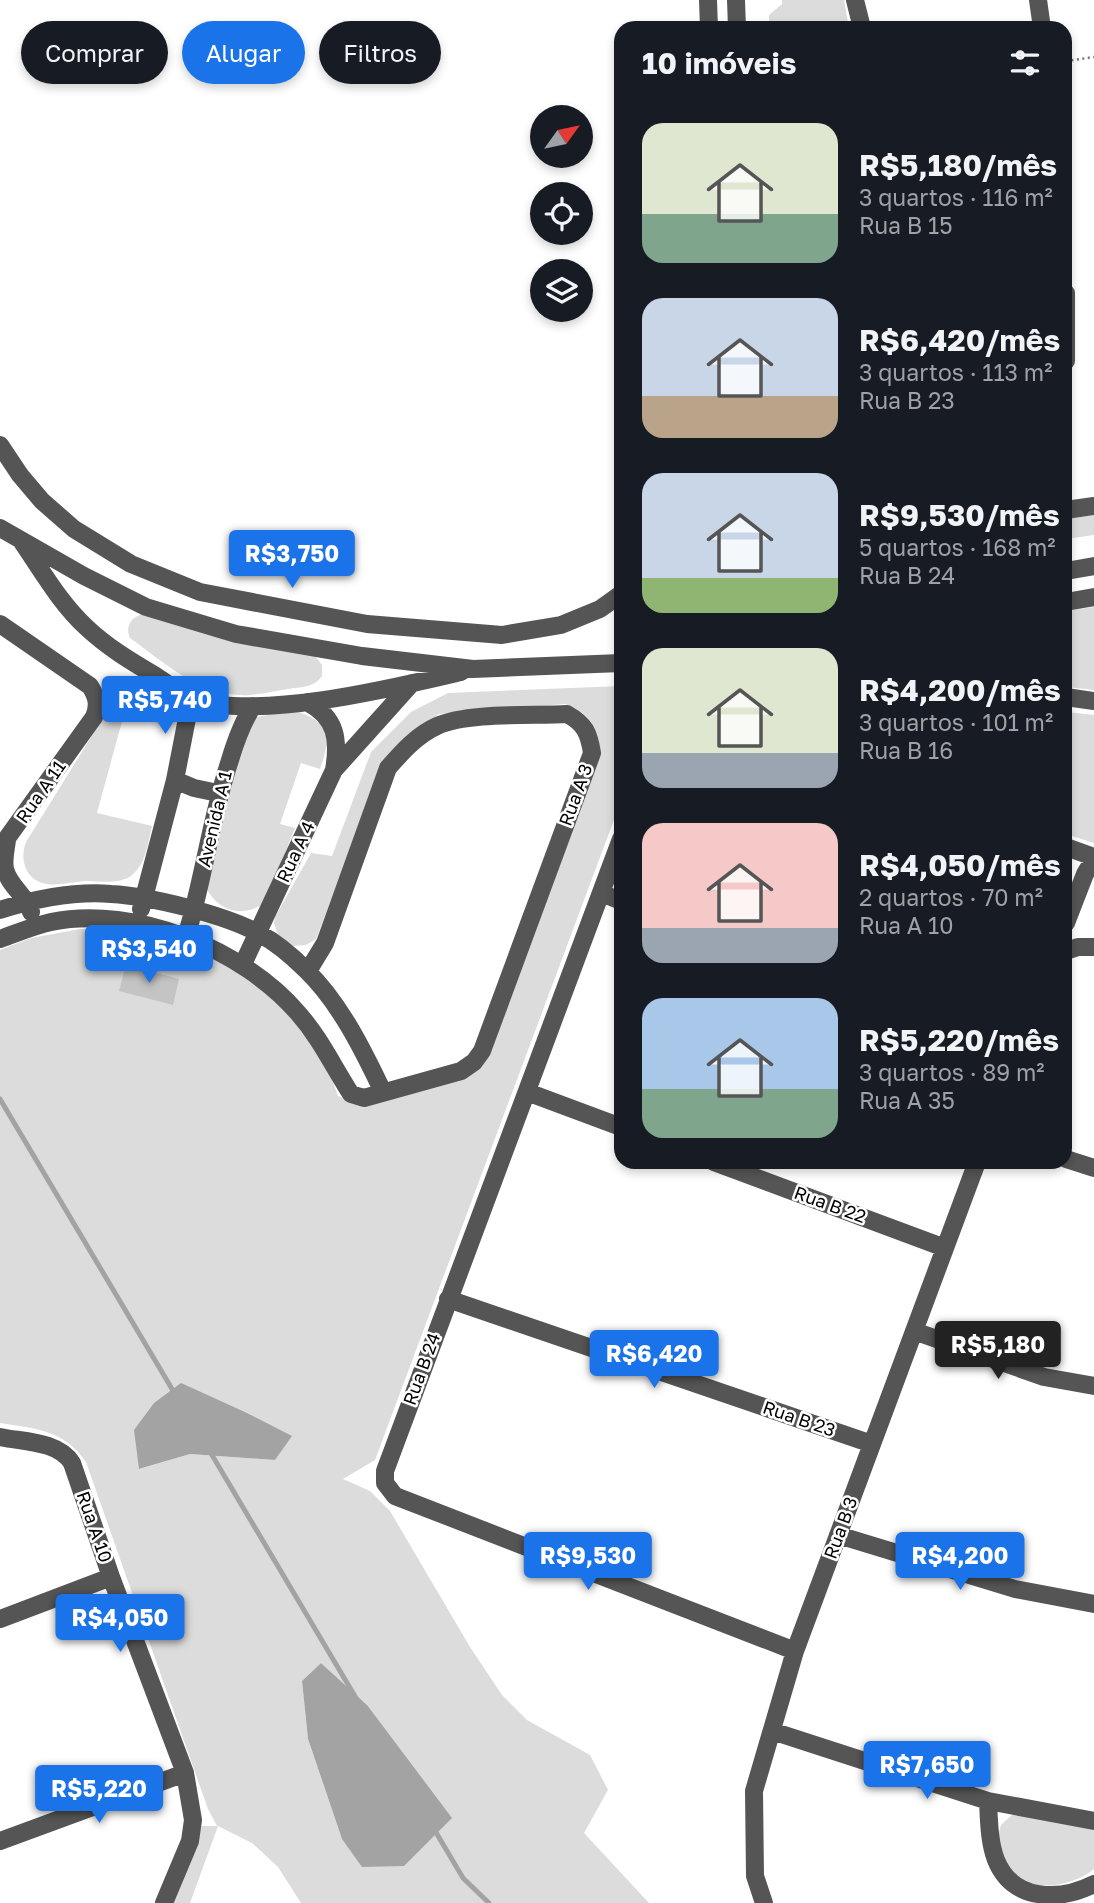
<!DOCTYPE html>
<html lang="pt">
<head>
<meta charset="utf-8">
<style>
	body { margin:0; font-family:"Golos Text",sans-serif; background:#20242c; color:#f1f3f6; height:100vh; display:flex; flex-direction:column; font-size:26px; white-space:nowrap }
	* { box-sizing:border-box; margin:0 }
	p { font-size:23px; color:#9ea1a6 }
	.icon { flex:none; width:38px; height:38px; fill:none; stroke:currentColor; stroke-width:2; stroke-linecap:round; stroke-linejoin:round }
	.map { position:relative; flex:1; overflow:hidden }
	.details { position:absolute; left:614px; top:21px; width:458px; height:1148px; display:flex; flex-direction:column; background:#171b24; border-radius:21px; box-shadow:0 4px 10px #0003 }
	.details>* { flex:none }
	.banner { position:absolute; left:21px; top:21px; width:488px; height:63px; display:flex; gap:14px }
	.needle { width:46px; rotate:57deg }
	.buttons { position:absolute; left:530px; top:105px; display:grid; gap:14px }
	.buttons a { display:grid; place-items:center; width:63px; height:63px; border-radius:50%; background:#171b24; box-shadow:0 4px 10px #0003; font-size:35px }
	.price { position:absolute; translate:-50% -60px; padding:0 16px; border-radius:7px; background:#1a73e8; color:#fff; font-size:23px; line-height:46px; filter:drop-shadow(0 2px 4px #0008) }
	.price::after { content:''; position:absolute; left:50%; top:42px; width:21px; height:16px; margin-left:-10px; background:inherit; clip-path:polygon(0 0,100% 0,50% 100%) }
	.price.active { background:#222; color:#fff }
	ul { padding:0; list-style:none }
	li { display:flex; align-items:center; gap:21px; height:175px; padding:0 28px }
	li span { display:grid; place-items:center; flex:none; width:196px; height:140px; border-radius:21px; color:#555 }
	li>.icon { margin-inline-start:auto }
	span .icon { width:84px; height:84px; fill:#fffc; stroke-width:1 }
	li b { font-size:30px }
	h2 { display:flex; justify-content:space-between; align-items:center; height:84px; padding:0 28px; font-size:30px }
	.pill { padding:0 24px; border-radius:32px; background:#171b24; box-shadow:0 4px 10px #0003; font-size:24px; line-height:63px }
	.pill.active { background:#1a73e8; color:#fff }
	.map>svg:first-child { display:block }
	.green { fill:#dcdcdc; fill-rule:evenodd }
	.water { fill:#a3a3a3 }
	.lines { fill:none; stroke-linecap:round; stroke-linejoin:round }
	.stream { stroke:#a3a3a3; stroke-width:5 }
	.building { fill:#c4c4c4 }
	.path { stroke:#777; stroke-width:2.5; stroke-dasharray:2 3.5; stroke-linecap:butt }
	.minor { stroke:#555; stroke-width:18 }
	.labels { text-anchor:middle; stroke-width:5; stroke-linejoin:round; paint-order:stroke }
	.street-label { font-size:18px; fill:#000; stroke:#fff }
</style>
</head>
<body>
<div class="map">
<svg width="1094" height="1903" viewBox="0 0 1094 1903">
	<rect width="100%" height="100%" fill="#fff"/>
	<!-- green -->
	<path class="green" d="M782,0H844L849,28H769V15L782,4Z
		M1094,515V535L1066,539V519Z
		M1094,607V690L1066,687V611Z
		M143,614L315,656L322,665V676C314,688 300,687 288,689C275,691 262,694 250,695C202,698 166,664 130,638C125,626 131,617 143,614Z
		M133,681L97,813L152,826C148,842 146,864 132,875C120,885 99,881 85,881C72,882 59,886 47,884C26,881 19,860 26,842L103,718L107,700L106,689Z
		M621,686V801L375,1460L343,1479L370,1491L390,1511L470,1647L502,1695L527,1720L590,1755L608,1790L584,1833L649,1903H301L278,1867L252,1843L218,1826L190,1903H172L200,1826H217L208,1809L86,1462C63,1429 36,1429 0,1423V950L31,938L80,929L131,930L180,941L260,985L307,1035L330,1074L338,1096L352,1101L463,1076L600,751C599,727 588,712 565,704L439,714L427,722L382,766L316,939L306,945L293,946L278,935L274,923L275,917L311,853L332,856L371,752L411,712L448,693ZM181,1384L245,1412L291,1436L275,1460L190,1454L140,1469ZM321,1663L367,1705L342,1839L308,1739L302,1681Z
		M293,710C329,722 333,733 320,769L301,763L280,824L295,828L265,903C242,918 219,912 206,888L242,735L252,720L257,717Z
		M1066,712L1094,715V843L1066,834Z
		M1014,1813L1094,1828V1869C1076,1885 1030,1895 1012,1872C1005,1864 1001,1852 996,1843L1001,1825Z"/>
	<!-- water -->
	<path class="water" d="M181,1383L245,1412L292,1436L275,1460L190,1454L139,1469L134,1430L154,1403Z
		M321,1663L367,1705L452,1818L404,1866L362,1867L342,1839L308,1739L302,1681Z"/>
	<g class="lines">
		<!-- stream -->
		<path class="stream" d="M0,1099L175,1394
			M209,1450L356,1698
			M434,1829L463,1878L489,1903"/>
	</g>
	<!-- building -->
	<path class="building" d="M126,965L179,979L173,1005L119,991Z"/>
	<g class="lines">
		<!-- path -->
		<path class="path" d="M1066,61L1094,57"/>
		<!-- minor -->
		<path class="minor" d="M708,0L709,28
			M736,0L737,28
			M855,0L862,28
			M1038,0L1042,28
			M1066,293V361
			M0,445L20,475L42,501L74,529L131,564L200,592L367,624L502,635L561,625L600,609L621,594
			M1066,510L1094,506
			M0,528L84,576L146,607L236,634L362,656L473,669L621,663
			M22,542C42,571 60,603 86,627C107,647 132,662 156,676C167,683 180,694 192,699C258,721 393,688 461,672
			M1066,571L1094,566
			M1066,602L1094,597
			M0,624L90,686C97,697 99,705 94,717L0,848
			M1066,697L1094,701
			M334,770L412,683
			M175,780L194,788L218,793
			M621,839L385,1471V1483L395,1496L795,1651
			M7,840C6,849 3,859 5,869C9,886 26,895 31,912
			M1066,847L1094,857
			M601,893L621,901
			M141,909L175,780L191,698
			M0,910C35,899 74,891 111,894C150,896 226,915 260,934C277,943 293,957 306,970C340,1003 363,1050 383,1092
			M1066,923L1085,874L1094,859
			M186,937C204,878 211,817 230,760C236,740 242,723 253,706
			M0,939C17,933 33,926 51,922C135,905 243,949 298,1013C320,1038 333,1066 351,1094L364,1098L461,1071L474,1062L482,1051L592,753C589,733 585,724 567,714C532,716 468,712 437,726C417,735 402,752 388,768L325,943L308,971
			M1066,951L1078,947H1094
			M243,964L334,770C339,740 337,718 307,702
			M527,1092L621,1127
			M1066,1159L1094,1168
			M714,1162L945,1248
			M448,1299L872,1444
			M914,1331L1044,1377L1094,1386
			M0,1437C24,1442 58,1441 72,1463L111,1577L185,1773L193,1820L190,1841L164,1903
			M838,1535L1015,1589L1094,1604
			M0,1619L111,1577
			M772,1731L988,1801L1094,1821
			M988,1801C989,1820 989,1842 996,1860C1013,1902 1060,1901 1094,1884
			M0,1841L185,1773
			M764,1903L755,1876L754,1791L795,1651L977,1162"/>
	</g>
	<g class="labels">
		<!-- street labels -->
		<g class="street-label">
			<text transform="translate(41 792) rotate(-55)" y="6">Rua A 11</text>
			<text transform="translate(576 795) rotate(-70)" y="6">Rua A 3</text>
			<text transform="translate(215 819) rotate(-77)" y="6">Avenida A 1</text>
			<text transform="translate(296 852) rotate(-65)" y="6">Rua A 4</text>
			<text transform="translate(830 1205) rotate(20)" y="6">Rua B 22</text>
			<text transform="translate(422 1369) rotate(-70)" y="6">Rua B 24</text>
			<text transform="translate(799 1419) rotate(19)" y="6">Rua B 23</text>
			<text transform="translate(94 1527) rotate(71)" y="6">Rua A 10</text>
			<text transform="translate(841 1528) rotate(-70)" y="6">Rua B 3</text>
		</g>
	</g>
</svg>
<div class="buttons">
<a><svg class="needle" viewBox="-14 -14 28 28"><path d="M0-13l5 13h-10z" fill="#e53935"/><path d="M0 13l5-13h-10z" fill="#9ea1a6"/></svg></a>
<a><svg class="icon" aria-label="locate" viewBox="0 0 24 24"><circle cx="12" cy="12" r="6"/><path d="M12 2v4M12 18v4M2 12h4M18 12h4"/></svg></a>
<a><svg class="icon" aria-label="layers" viewBox="0 0 24 24"><path d="M12 4l9 5-9 5-9-5zM3 14l9 5 9-5"/></svg></a>
</div>
<b class="price" style="left:292px;top:590px">R$3,750</b>
<b class="price" style="left:165px;top:736px">R$5,740</b>
<b class="price" style="left:149px;top:985px">R$3,540</b>
<b class="price active" style="left:998px;top:1381px">R$5,180</b>
<b class="price" style="left:654px;top:1390px">R$6,420</b>
<b class="price" style="left:588px;top:1592px">R$9,530</b>
<b class="price" style="left:960px;top:1592px">R$4,200</b>
<b class="price" style="left:120px;top:1654px">R$4,050</b>
<b class="price" style="left:927px;top:1801px">R$7,650</b>
<b class="price" style="left:99px;top:1825px">R$5,220</b>
<div class="banner">
<a class="pill">Comprar</a>
<a class="pill active">Alugar</a>
<a class="pill">Filtros</a>
</div>
<section class="details">
<h2>10 imóveis<svg class="icon" aria-label="filters" viewBox="0 0 24 24"><path d="M4 7h16M4 17h16"/><circle cx="9" cy="7" r="2"/><circle cx="15" cy="17" r="2"/></svg></h2>
<ul>
<li><span style="background:linear-gradient(#dfe7d0 65%,#7fa58c 0)"><svg class="icon" aria-label="home" viewBox="0 0 24 24"><path d="M3 11l9-7 9 7M6 9v11h12V9"/></svg></span><div><b>R$5,180/mês</b><p>3 quartos · 116 m²</p><p>Rua B 15</p></div></li>
<li><span style="background:linear-gradient(#c9d6e8 70%,#b9a48a 0)"><svg class="icon" aria-label="home" viewBox="0 0 24 24"><path d="M3 11l9-7 9 7M6 9v11h12V9"/></svg></span><div><b>R$6,420/mês</b><p>3 quartos · 113 m²</p><p>Rua B 23</p></div></li>
<li><span style="background:linear-gradient(#c9d6e8 75%,#8fb573 0)"><svg class="icon" aria-label="home" viewBox="0 0 24 24"><path d="M3 11l9-7 9 7M6 9v11h12V9"/></svg></span><div><b>R$9,530/mês</b><p>5 quartos · 168 m²</p><p>Rua B 24</p></div></li>
<li><span style="background:linear-gradient(#dfe7d0 75%,#9aa5b1 0)"><svg class="icon" aria-label="home" viewBox="0 0 24 24"><path d="M3 11l9-7 9 7M6 9v11h12V9"/></svg></span><div><b>R$4,200/mês</b><p>3 quartos · 101 m²</p><p>Rua B 16</p></div></li>
<li><span style="background:linear-gradient(#f6c9c9 75%,#9aa5b1 0)"><svg class="icon" aria-label="home" viewBox="0 0 24 24"><path d="M3 11l9-7 9 7M6 9v11h12V9"/></svg></span><div><b>R$4,050/mês</b><p>2 quartos · 70 m²</p><p>Rua A 10</p></div></li>
<li><span style="background:linear-gradient(#a9c7e8 65%,#7fa58c 0)"><svg class="icon" aria-label="home" viewBox="0 0 24 24"><path d="M3 11l9-7 9 7M6 9v11h12V9"/></svg></span><div><b>R$5,220/mês</b><p>3 quartos · 89 m²</p><p>Rua A 35</p></div></li>
</ul>
</section>
</div>
</body>
</html>
